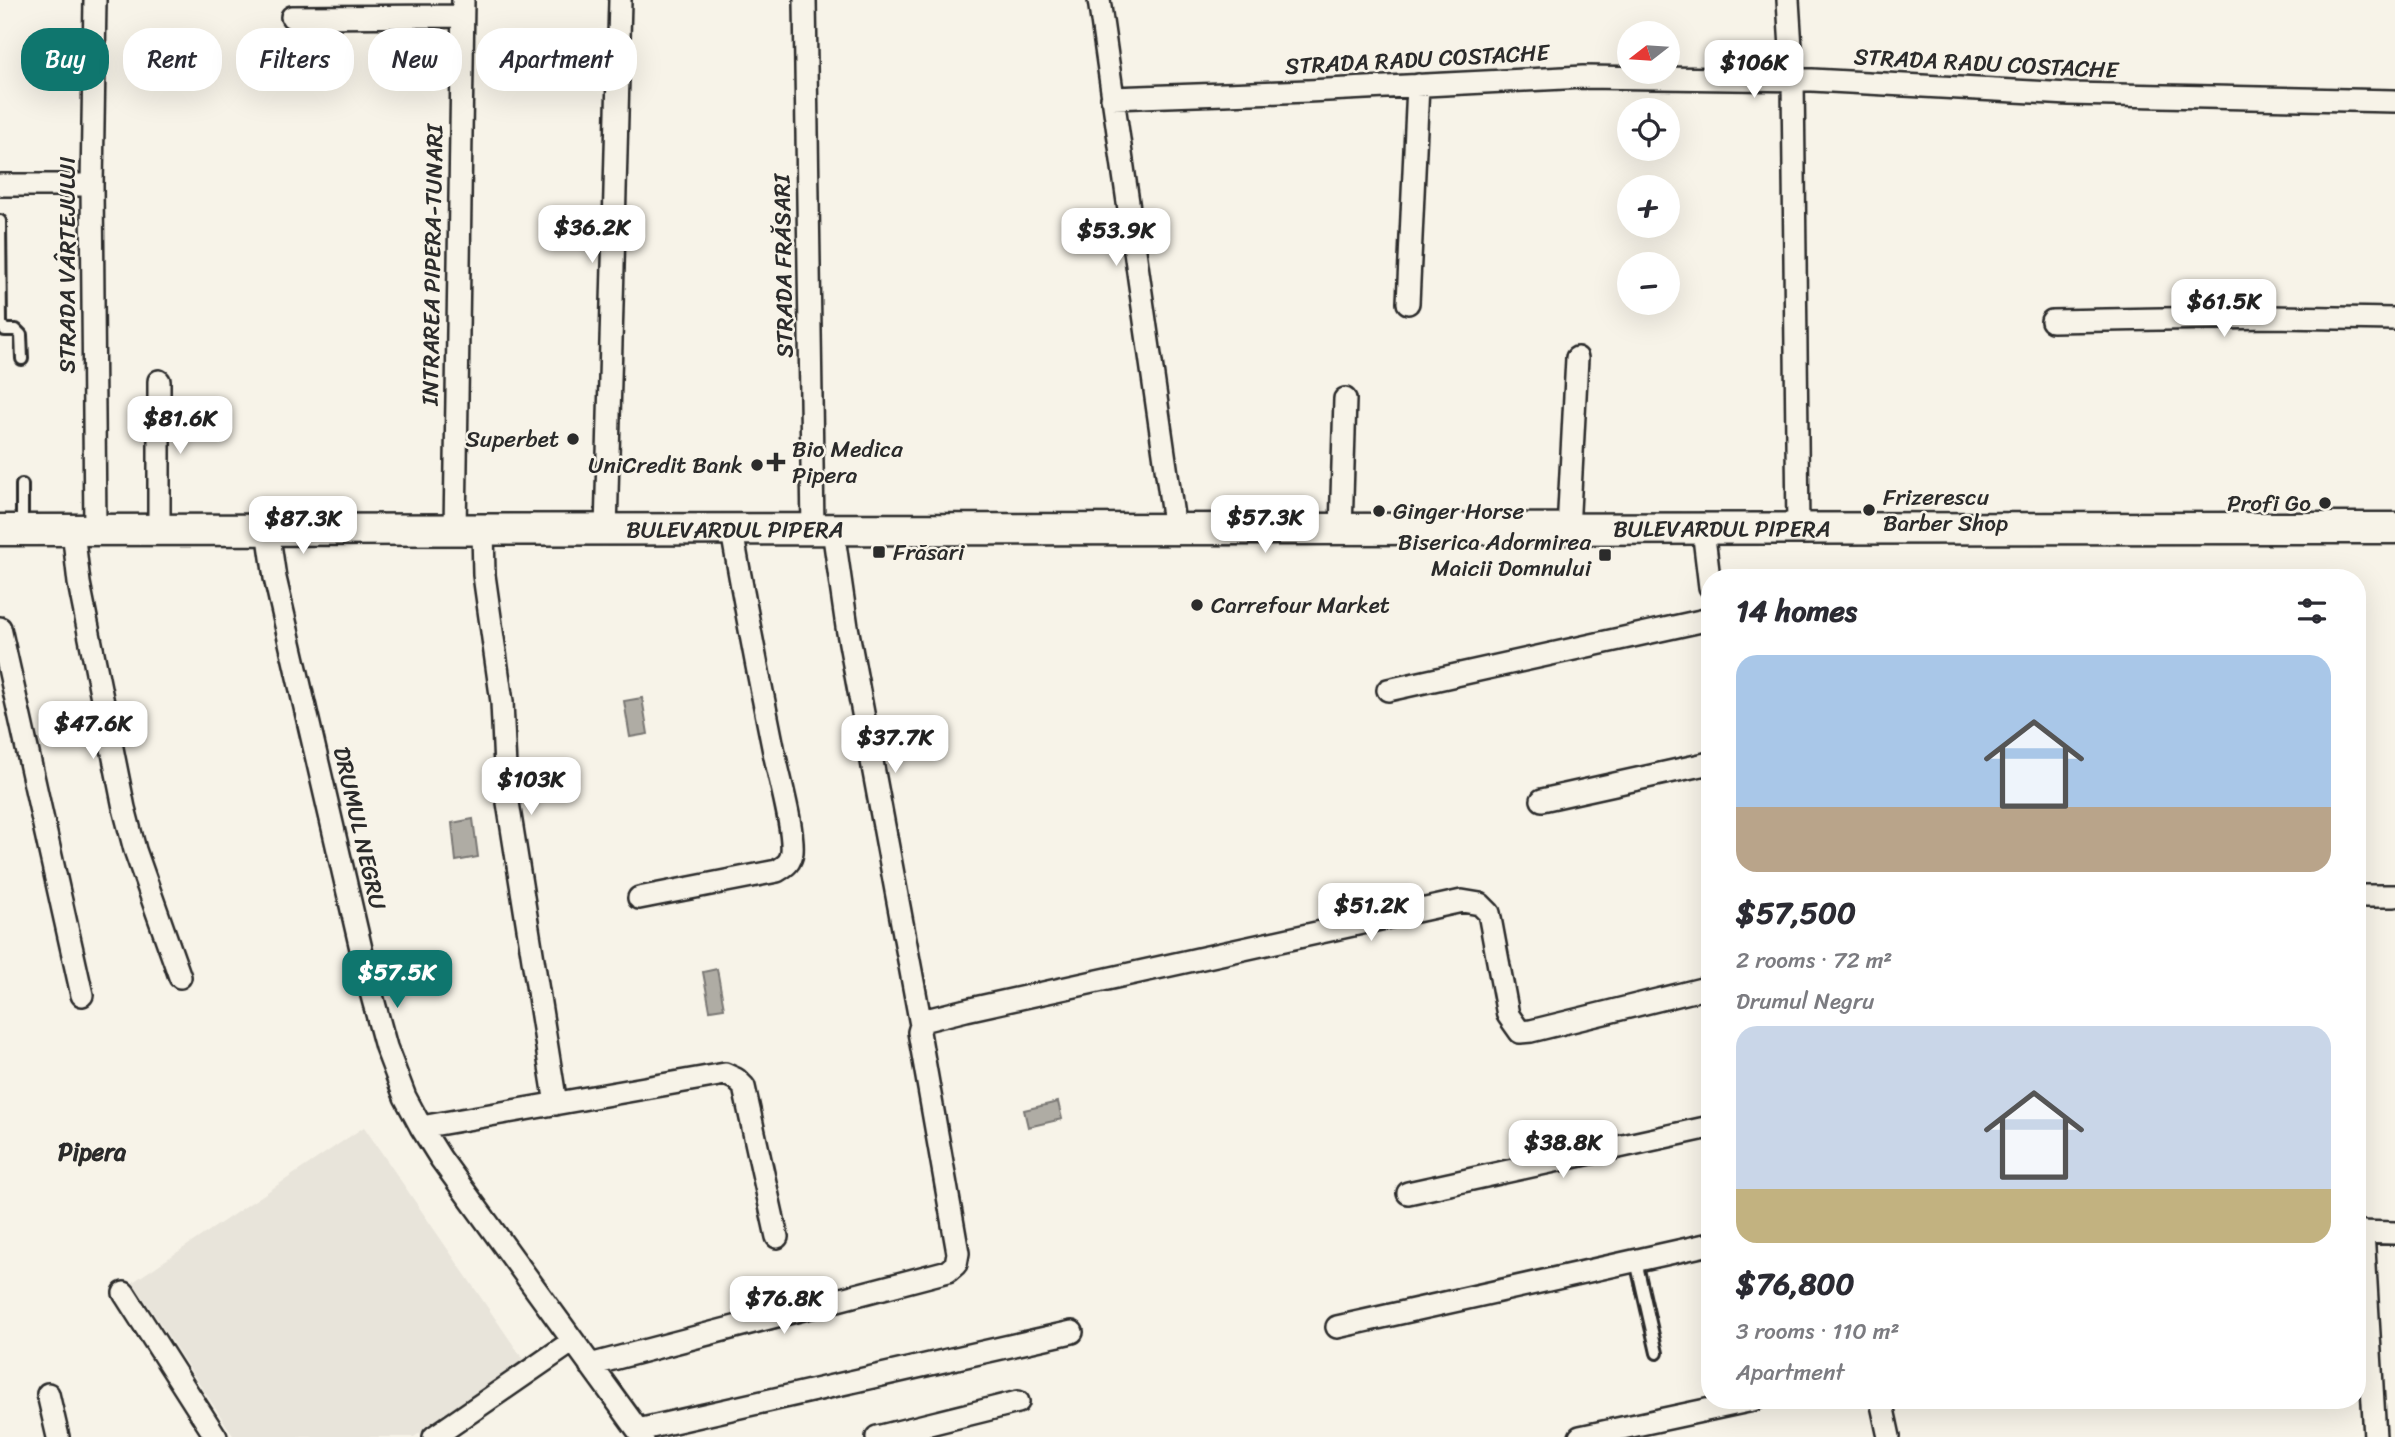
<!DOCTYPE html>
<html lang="en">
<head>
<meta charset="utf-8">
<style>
	body { margin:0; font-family:Sriracha,sans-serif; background:#f7f7f7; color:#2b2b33; height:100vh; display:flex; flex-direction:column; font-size:26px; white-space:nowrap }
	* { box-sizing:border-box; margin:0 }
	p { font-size:23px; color:#7c7c81 }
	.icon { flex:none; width:38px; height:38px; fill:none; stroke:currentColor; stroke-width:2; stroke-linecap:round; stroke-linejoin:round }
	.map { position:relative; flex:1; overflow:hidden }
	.panel { position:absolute; left:1701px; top:569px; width:665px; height:840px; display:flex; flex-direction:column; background:#fff; border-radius:28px; box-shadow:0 7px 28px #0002 }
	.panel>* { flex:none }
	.banner { position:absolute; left:21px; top:28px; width:665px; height:63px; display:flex; gap:14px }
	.needle { width:46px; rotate:253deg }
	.controls { position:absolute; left:1617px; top:21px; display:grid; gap:14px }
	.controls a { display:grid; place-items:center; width:63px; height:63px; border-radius:50%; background:#fff; box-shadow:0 7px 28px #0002; font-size:35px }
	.price { position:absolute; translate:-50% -60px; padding:0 16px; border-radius:14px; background:#fff; color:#222; font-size:23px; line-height:46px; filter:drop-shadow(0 2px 4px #0008) }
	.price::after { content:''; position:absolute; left:50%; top:42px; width:21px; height:16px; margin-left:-10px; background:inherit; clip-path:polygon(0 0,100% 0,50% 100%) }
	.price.selected { background:#0f766e; color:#fff }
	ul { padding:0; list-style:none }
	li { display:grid; align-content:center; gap:14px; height:371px; padding:0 35px }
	li span { display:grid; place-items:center; height:217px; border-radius:21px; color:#555 }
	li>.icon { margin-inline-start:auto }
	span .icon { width:126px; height:126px; fill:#fffc; stroke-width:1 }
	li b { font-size:30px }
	h2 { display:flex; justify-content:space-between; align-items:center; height:84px; padding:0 35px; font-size:30px }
	.chip { padding:0 24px; border-radius:28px; background:#fff; box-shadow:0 7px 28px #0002; font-size:24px; line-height:63px }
	.chip.selected { background:#0f766e; color:#fff }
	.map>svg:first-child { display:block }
	.built { fill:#e8e4da }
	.water { fill:#afaca4; stroke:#7a7874; stroke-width:2 }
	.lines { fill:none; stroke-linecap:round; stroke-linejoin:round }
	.service-casing { stroke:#2b2b2b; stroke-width:16 }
	.minor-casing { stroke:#2b2b2b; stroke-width:26 }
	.secondary-casing { stroke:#2b2b2b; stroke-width:35 }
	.service { stroke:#f7f3e8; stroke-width:10 }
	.minor { stroke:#f7f3e8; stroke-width:21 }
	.secondary { stroke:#f7f3e8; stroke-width:30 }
	.poi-dot { fill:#2b2b2b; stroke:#f7f3e8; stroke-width:2.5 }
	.labels { text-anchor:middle; stroke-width:5; stroke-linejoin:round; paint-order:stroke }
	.street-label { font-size:23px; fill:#2b2b2b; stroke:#f7f3e8 }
	.poi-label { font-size:23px; fill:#2b2b2b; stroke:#f7f3e8; text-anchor:start }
	.neighbourhood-label { font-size:24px; font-weight:bold; fill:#2b2b2b; stroke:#f7f3e8 }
</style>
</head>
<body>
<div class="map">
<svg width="2395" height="1437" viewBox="0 0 2395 1437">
	<rect width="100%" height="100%" fill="#f7f3e8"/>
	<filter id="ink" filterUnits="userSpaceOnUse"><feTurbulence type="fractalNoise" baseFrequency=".0143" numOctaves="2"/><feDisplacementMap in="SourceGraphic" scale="14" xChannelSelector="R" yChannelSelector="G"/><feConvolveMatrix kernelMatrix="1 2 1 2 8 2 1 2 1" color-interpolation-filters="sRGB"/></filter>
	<g filter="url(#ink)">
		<!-- built -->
		<path class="built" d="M364,1127L525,1362L414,1437H234L133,1282Z"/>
		<!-- water -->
		<path class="water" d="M642,698L648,734L630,737L624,701Z
			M473,819L478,857L456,861L452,823Z
			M717,969L724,1008L710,1010L703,972Z
			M1058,1102L1062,1119L1028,1127L1024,1110Z"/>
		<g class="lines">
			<defs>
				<path id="service" d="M0,221L1,324L5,330H16L21,335L22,359
					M22,528V485
					M1636,1261L1657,1353"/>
				<path id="minor" d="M95,0L92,185L95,530
					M805,0L813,530
					M1099,0L1175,530
					M1788,0L1793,80L1798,529
					M292,17L462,16
					M1112,98L1308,91L1583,77L1812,80L2069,94L2395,101
					M0,185H92
					M1408,303L1418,85
					M2052,321L2271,317L2395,319
					M159,381V530
					M1703,529L1710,587
					M73,530L79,583L124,808L135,850L180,977
					M268,530L275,578L371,992L386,1047L405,1097L421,1127L441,1159L643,1437
					M455,530L463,0
					M483,530L484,575L502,702L506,790L556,1104
					M1341,530L1345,399
					M1568,530L1577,358
					M606,531L620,0
					M0,628L82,995
					M1388,690L1710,619
					M1542,800L1710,763
					M2357,896H2395
					M639,898L777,871C785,866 791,863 792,852C794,828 779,777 774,752C759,678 745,605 732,531
					M921,1025L926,1020L966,1010L1462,901L1480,904L1489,913L1508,1015L1520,1032L1531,1031L1710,987
					M421,1127L725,1074L736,1079L744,1087L777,1237
					M1408,1193L1710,1127
					M2357,1232L2395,1233
					M2363,1232L2375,1437
					M124,1293L216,1437
					M1337,1327L1710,1244
					M590,1365L948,1271L956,1264L958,1253L919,1032L921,1025L847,627L833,530
					M48,1394L58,1437
					M1881,1400L1889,1437
					M638,1430L1072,1332
					M434,1437L573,1341
					M877,1437L1018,1402
					M1580,1437L1753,1400"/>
				<g id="secondary">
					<path id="s1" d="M0,530L2395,528"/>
				</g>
			</defs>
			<!-- service casing -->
			<use href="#service" class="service-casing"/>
			<!-- minor casing -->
			<use href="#minor" class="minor-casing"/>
			<!-- secondary casing -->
			<use href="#secondary" class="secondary-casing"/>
			<!-- service -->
			<use href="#service" class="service"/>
			<!-- minor -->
			<use href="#minor" class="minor"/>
			<!-- secondary -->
			<use href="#secondary" class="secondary"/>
		</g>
	</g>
	<!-- markers -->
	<g class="poi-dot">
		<circle cx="573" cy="439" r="7"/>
		<path d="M772.5 451.5h7v7h7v7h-7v7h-7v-7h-7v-7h7z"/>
		<circle cx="757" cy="465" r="7"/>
		<circle cx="2325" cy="503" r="7"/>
		<circle cx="1869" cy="510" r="7"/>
		<circle cx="1379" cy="511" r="7"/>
		<rect x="872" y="545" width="14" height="14" rx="3.5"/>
		<rect x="1598" y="548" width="14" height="14" rx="3.5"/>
		<circle cx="1197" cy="605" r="7"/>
	</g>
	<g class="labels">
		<!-- street labels -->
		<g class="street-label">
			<text transform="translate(1417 59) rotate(-3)" y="8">STRADA RADU COSTACHE</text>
			<text transform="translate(1986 63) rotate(3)" y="8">STRADA RADU COSTACHE</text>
			<text transform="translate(67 265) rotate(-90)" y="8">STRADA VÂRTEJULUI</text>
			<text transform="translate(432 265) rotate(-89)" y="8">INTRAREA PIPERA-TUNARI</text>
			<text transform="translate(783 266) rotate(-91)" y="8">STRADA FRĂSARI</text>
			<text dy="8" stroke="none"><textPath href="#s1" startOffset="1722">BULEVARDUL PIPERA</textPath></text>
			<text dy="8" stroke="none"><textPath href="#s1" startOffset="735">BULEVARDUL PIPERA</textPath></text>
			<text transform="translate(360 828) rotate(77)" y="8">DRUMUL NEGRU</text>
		</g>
		<!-- poi labels -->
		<g class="poi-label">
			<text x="559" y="447" text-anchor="end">Superbet</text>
			<text x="792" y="457">Bio Medica<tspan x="792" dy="26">Pipera</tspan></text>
			<text x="743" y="473" text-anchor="end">UniCredit Bank</text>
			<text x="1883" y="505">Frizerescu<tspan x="1883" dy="26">Barber Shop</tspan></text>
			<text x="2311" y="511" text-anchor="end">Profi Go</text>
			<text x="1393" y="519">Ginger Horse</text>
			<text x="1591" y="550" text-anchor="end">Biserica Adormirea<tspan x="1591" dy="26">Maicii Domnului</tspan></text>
			<text x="893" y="560">Frăsari</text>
			<text x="1211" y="613">Carrefour Market</text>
		</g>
		<!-- neighbourhood labels -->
		<g class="neighbourhood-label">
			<text x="92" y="1160">Pipera</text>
		</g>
	</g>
</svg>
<div class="controls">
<a><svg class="needle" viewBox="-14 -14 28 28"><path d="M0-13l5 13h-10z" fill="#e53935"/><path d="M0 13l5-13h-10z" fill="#7c7c81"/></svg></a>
<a><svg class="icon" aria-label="locate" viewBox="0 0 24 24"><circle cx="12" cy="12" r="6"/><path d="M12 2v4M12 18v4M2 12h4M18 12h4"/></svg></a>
<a>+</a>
<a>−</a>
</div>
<b class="price" style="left:1754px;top:100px">$106K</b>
<b class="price" style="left:592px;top:265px">$36.2K</b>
<b class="price" style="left:1116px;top:268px">$53.9K</b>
<b class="price" style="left:2224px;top:339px">$61.5K</b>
<b class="price" style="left:180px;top:456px">$81.6K</b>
<b class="price" style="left:1265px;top:555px">$57.3K</b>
<b class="price" style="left:303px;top:556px">$87.3K</b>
<b class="price" style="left:93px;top:761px">$47.6K</b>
<b class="price" style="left:895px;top:775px">$37.7K</b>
<b class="price" style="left:531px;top:817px">$103K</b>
<b class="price" style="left:1371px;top:943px">$51.2K</b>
<b class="price selected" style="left:397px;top:1010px">$57.5K</b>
<b class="price" style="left:1563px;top:1180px">$38.8K</b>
<b class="price" style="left:784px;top:1336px">$76.8K</b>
<div class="banner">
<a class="chip selected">Buy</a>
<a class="chip">Rent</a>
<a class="chip">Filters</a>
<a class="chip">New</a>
<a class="chip">Apartment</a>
</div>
<section class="panel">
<h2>14 homes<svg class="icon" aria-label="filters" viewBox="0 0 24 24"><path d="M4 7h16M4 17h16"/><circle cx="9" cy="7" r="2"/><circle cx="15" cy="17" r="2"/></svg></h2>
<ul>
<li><span style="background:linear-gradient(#a9c7e8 70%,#b9a48a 0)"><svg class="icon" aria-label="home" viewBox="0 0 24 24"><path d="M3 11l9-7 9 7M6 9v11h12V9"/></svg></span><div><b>$57,500</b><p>2 rooms · 72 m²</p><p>Drumul Negru</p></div></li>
<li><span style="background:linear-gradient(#c9d6e8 75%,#c2b280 0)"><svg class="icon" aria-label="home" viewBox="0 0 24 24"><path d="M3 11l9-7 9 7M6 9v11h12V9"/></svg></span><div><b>$76,800</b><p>3 rooms · 110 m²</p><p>Apartment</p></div></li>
</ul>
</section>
</div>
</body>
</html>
